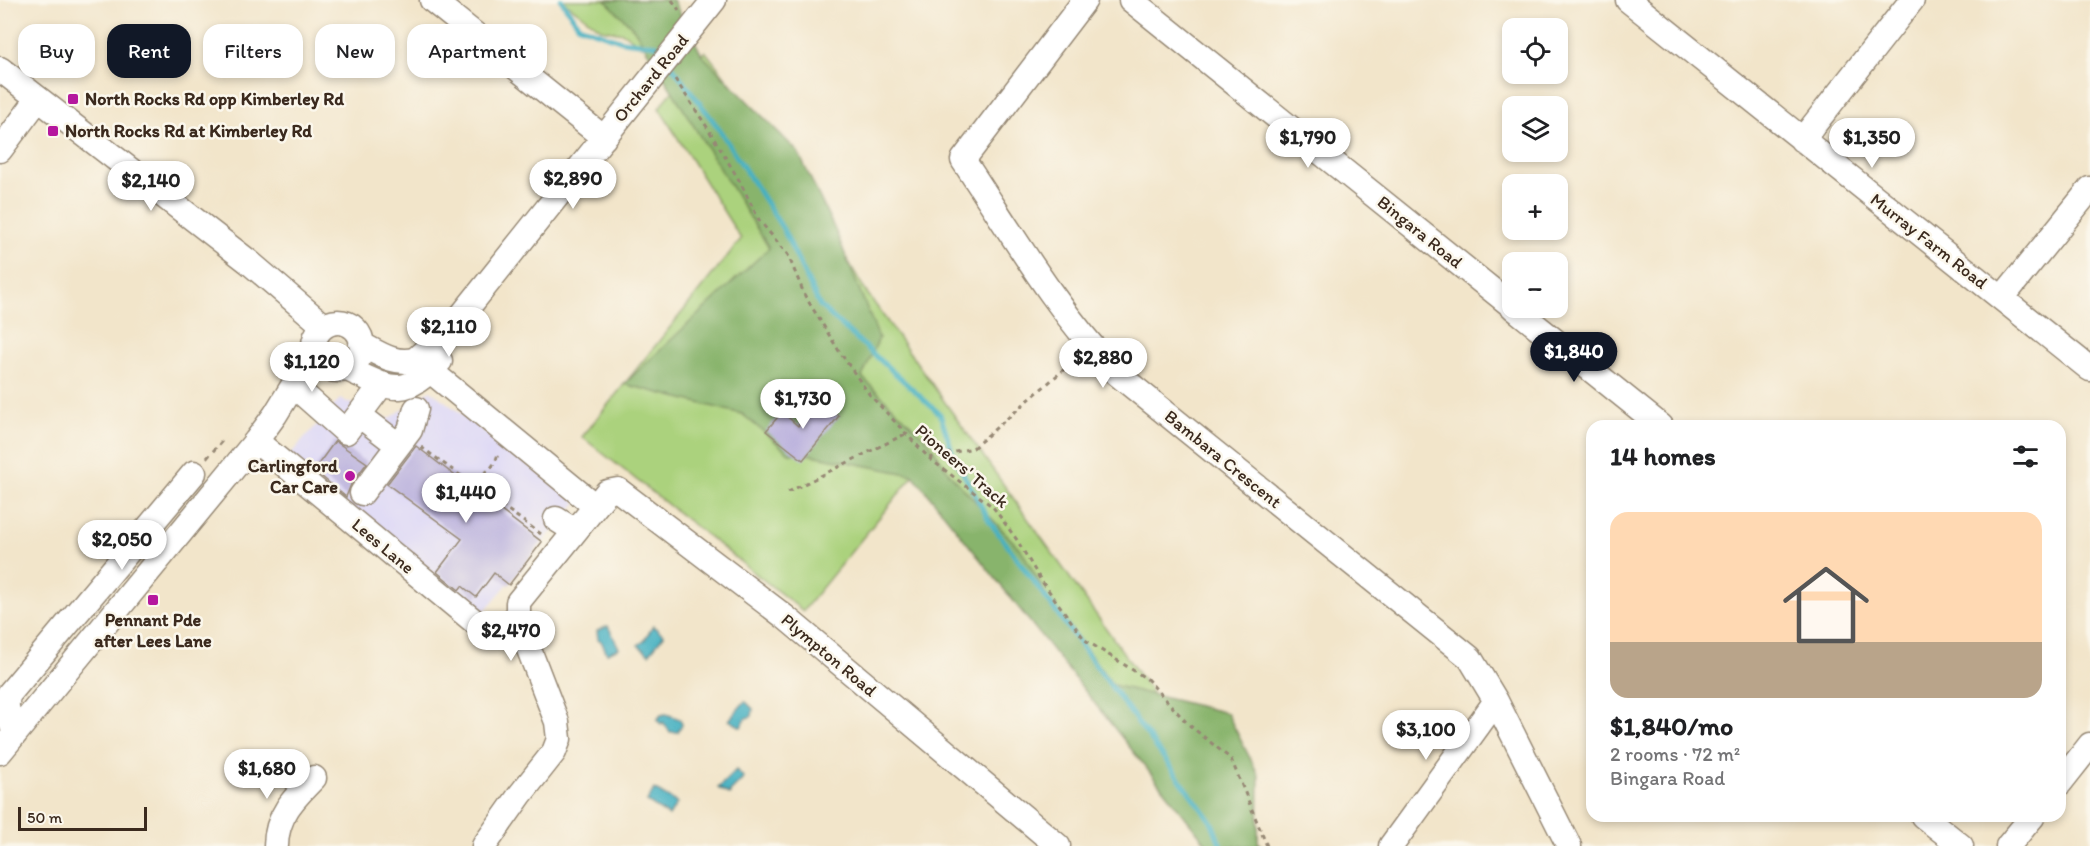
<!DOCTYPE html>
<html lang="en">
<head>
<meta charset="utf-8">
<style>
	body { margin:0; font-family:Itim,sans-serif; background:#f2f2f2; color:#202124; height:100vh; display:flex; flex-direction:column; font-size:22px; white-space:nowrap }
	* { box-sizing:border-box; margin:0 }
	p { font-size:20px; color:#757577 }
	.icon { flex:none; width:33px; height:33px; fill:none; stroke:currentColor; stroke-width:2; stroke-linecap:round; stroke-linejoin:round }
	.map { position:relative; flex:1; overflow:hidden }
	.sheet { position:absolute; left:1586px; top:420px; width:480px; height:402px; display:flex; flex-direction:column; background:#fff; border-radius:18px; box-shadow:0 3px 9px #0003 }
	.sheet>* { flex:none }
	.guide { position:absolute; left:18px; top:24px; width:570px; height:54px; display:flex; gap:12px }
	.tools { position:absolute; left:1502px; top:18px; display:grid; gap:12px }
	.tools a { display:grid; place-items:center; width:66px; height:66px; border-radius:12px; background:#fff; box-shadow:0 3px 9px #0003; font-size:30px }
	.scale { position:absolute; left:18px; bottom:15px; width:129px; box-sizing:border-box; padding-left:6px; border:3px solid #3b2a1e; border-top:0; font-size:16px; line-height:21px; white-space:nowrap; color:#3b2a1e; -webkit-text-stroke:4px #fbf7ec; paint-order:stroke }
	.price { position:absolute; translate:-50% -51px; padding:0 14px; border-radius:21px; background:#fff; color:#222; font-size:20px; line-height:39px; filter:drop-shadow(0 2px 3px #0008) }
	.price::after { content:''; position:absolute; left:50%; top:36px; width:18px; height:14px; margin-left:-9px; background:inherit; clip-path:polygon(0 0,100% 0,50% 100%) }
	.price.selected { background:#111827; color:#fff }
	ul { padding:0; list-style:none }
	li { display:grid; align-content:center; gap:12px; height:318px; padding:0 24px }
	li span { display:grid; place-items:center; height:186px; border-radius:18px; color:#555 }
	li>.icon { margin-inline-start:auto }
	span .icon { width:108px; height:108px; fill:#fffc; stroke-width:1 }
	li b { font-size:26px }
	h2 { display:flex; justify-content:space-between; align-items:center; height:72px; padding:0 24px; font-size:26px }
	.tag { padding:0 21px; border-radius:18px; background:#fff; box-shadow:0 3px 9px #0003; font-size:21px; line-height:54px }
	.tag.selected { background:#111827; color:#fff }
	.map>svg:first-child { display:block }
	.built { fill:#dbd6f7 }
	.green { fill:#abd27d; stroke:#737e4e; stroke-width:1.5 }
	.forest { fill:#88b46c; stroke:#626f45; stroke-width:1.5 }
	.water { fill:#44b0c1; stroke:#406d70; stroke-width:1.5 }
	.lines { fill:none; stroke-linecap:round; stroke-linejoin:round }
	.stream { stroke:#44b0c1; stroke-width:5 }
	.building { fill:#b4aadc }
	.minor-casing { stroke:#968874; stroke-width:27 }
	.path { stroke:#968874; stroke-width:3; stroke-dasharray:4.5 4.5; stroke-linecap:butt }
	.minor { stroke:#fff; stroke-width:24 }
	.poi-dot { fill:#b5179e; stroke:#fbf7ec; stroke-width:2 }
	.labels { text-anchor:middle; stroke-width:5; stroke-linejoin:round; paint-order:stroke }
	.street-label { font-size:18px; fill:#3b2a1e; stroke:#fbf7ec }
	.poi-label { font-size:18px; font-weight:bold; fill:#3b2a1e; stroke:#fbf7ec; text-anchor:start }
</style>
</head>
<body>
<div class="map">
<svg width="2090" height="846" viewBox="0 0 2090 846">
	<rect width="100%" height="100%" fill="#fbf7ec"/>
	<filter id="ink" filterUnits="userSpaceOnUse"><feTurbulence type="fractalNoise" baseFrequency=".0167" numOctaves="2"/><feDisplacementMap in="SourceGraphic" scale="12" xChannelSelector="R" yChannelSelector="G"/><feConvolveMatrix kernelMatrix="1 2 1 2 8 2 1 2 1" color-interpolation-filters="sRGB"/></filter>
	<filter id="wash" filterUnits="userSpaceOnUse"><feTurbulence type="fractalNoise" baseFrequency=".008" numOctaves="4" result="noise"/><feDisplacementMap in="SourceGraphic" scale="24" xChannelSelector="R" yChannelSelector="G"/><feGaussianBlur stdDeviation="1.35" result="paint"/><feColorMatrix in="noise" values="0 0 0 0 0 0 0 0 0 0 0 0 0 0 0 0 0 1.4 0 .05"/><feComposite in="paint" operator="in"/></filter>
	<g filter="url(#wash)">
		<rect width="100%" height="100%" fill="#f2e5ca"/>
		<!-- built -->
		<path class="built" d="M430,390L577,502L483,613L287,458L340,399L389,419Z"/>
		<!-- green -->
		<path class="green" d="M562,0H666L673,8L642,46L623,33L601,29Z
			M705,51L788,156L865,290L1261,846H1205L1206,843L914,475L803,611L582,437L741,239L659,108Z"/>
		<!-- forest -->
		<path class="forest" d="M605,0H673L702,55L798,152L836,232L879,338L862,377L929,442L949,473L1022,551L1048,598L1113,685L1227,713L1259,776L1258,846H1205L1206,843L913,475L807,454L789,453L742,414L624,384L769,248L634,29Z"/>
		<!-- water -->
		<path class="water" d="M608,626L619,648L607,653L601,641L598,639L597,631Z
			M653,626L664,635L649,654L638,645L644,641Z
			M745,701L753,709L752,716L746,718L741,727L729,720Z
			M666,714L680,719L682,724L678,732H670L663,722L661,724L657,720L661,715Z
			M736,770L744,778L730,792V795L718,788Z
			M654,789L677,803L669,816L647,802Z"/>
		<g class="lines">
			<!-- stream -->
			<path class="stream" d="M561,0L579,26L622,41L657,45L662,53
				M671,65L717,126L783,229L820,306L940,414L954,457L990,522L1212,823L1221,846"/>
		</g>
		<g id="blocks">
			<!-- building -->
			<path class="building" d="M819,400L839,416L803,460L766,431L782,412L798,426Z
				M335,441L367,463L351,484L346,497L314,470Z
				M416,446L542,542L509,585L494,573L476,597L462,586L459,590L437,572L462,539L387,484Z"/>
		</g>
	</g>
	<g filter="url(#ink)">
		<use href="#blocks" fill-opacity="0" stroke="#968874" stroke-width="1.5"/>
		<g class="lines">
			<defs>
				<path id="minor" d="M432,0L604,138
					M1085,0L963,160C1011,232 1056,310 1116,373L1470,658L1496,701L1569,846
					M1131,0L1512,306
					M1628,0L2090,369
					M0,69L249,262L324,326
					M1802,140L1912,0
					M0,150L38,99
					M2002,298L2090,189
					M1514,308L1661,426
					M314 346a24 24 0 1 1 48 0a24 24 0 1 1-48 0Z
					M361,344C378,353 396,366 416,359L454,325L714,0
					M416,359L595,506
					M345,368C390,388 402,401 440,361
					M303,394L346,432L382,384
					M359,415L398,445
					M256,441L475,622C490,631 502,628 518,621
					M362,493L410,430L416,409
					M556,519L575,531
					M15,734C11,721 3,707 9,694L194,473
					M0,752L256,441L275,415L315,350
					M2060,783L2090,745
					M1923,816L1961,846
					M276,846C276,816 294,798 314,778
					M484,846L520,795L554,752L559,739L557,722L518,621V602L607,492L618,490L785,617L1058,846
					M1391,846L1496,701
					M2008,846L2033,816"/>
			</defs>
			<!-- minor casing -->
			<use href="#minor" class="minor-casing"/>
			<!-- path -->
			<path class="path" d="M672,0L679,10
				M675,79L707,127L739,180L759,220L788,255L805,296L839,351L869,394L929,458L993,507L1017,540L1040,579L1085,640L1147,679L1188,724L1231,759L1267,846
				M421,447L541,534
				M207,458L222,441
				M929,458L973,448L1076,359
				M468,481C482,475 495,470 498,453
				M788,492L905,434"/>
			<!-- minor -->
			<use href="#minor" class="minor"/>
		</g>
	</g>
	<!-- markers -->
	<g class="poi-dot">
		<rect x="67" y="93" width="12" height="12" rx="3"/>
		<rect x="47" y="125" width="12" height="12" rx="3"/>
		<circle cx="350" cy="476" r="6"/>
		<rect x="147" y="594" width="12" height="12" rx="3"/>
	</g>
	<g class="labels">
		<!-- street labels -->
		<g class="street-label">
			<text transform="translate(651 78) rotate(-51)" y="6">Orchard Road</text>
			<text transform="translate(1420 232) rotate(39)" y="6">Bingara Road</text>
			<text transform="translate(1929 241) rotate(38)" y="6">Murray Farm Road</text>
			<text transform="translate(1223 459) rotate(39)" y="6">Bambara Crescent</text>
			<text transform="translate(962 466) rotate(41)" y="6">Pioneers' Track</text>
			<text transform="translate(383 546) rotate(40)" y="6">Lees Lane</text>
			<text transform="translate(829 655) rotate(40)" y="6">Plympton Road</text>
		</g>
		<!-- poi labels -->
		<g class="poi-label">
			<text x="85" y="105">North Rocks Rd opp Kimberley Rd</text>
			<text x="65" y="137">North Rocks Rd at Kimberley Rd</text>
			<text x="338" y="472" text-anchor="end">Carlingford<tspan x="338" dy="21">Car Care</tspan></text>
			<text x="153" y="626" text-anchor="middle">Pennant Pde<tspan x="153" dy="21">after Lees Lane</tspan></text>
		</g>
	</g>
</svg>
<div class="tools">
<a><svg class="icon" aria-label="locate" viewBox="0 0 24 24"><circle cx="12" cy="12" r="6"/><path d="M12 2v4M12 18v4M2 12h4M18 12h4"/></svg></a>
<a><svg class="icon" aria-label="layers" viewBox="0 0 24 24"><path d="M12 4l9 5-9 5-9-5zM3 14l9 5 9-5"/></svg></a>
<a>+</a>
<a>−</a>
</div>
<div class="scale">50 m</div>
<b class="price" style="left:1308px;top:169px">$1,790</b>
<b class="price" style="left:1872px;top:169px">$1,350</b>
<b class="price" style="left:573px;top:210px">$2,890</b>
<b class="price" style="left:151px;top:212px">$2,140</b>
<b class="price" style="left:449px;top:358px">$2,110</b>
<b class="price selected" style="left:1574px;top:383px">$1,840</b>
<b class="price" style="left:1103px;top:389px">$2,880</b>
<b class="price" style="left:312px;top:393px">$1,120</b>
<b class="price" style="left:803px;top:430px">$1,730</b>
<b class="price" style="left:466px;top:524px">$1,440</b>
<b class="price" style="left:122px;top:571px">$2,050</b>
<b class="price" style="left:511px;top:662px">$2,470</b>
<b class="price" style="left:1426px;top:761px">$3,100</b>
<b class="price" style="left:267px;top:800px">$1,680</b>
<div class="guide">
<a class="tag">Buy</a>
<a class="tag selected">Rent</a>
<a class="tag">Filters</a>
<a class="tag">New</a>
<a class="tag">Apartment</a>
</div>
<section class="sheet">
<h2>14 homes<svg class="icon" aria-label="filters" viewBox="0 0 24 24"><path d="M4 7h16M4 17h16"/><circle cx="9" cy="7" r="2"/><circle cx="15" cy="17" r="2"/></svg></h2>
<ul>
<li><span style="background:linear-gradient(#ffd9b3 70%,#b9a48a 0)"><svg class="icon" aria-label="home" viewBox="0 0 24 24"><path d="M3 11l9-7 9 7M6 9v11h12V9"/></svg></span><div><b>$1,840/mo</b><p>2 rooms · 72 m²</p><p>Bingara Road</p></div></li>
</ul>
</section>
</div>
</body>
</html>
